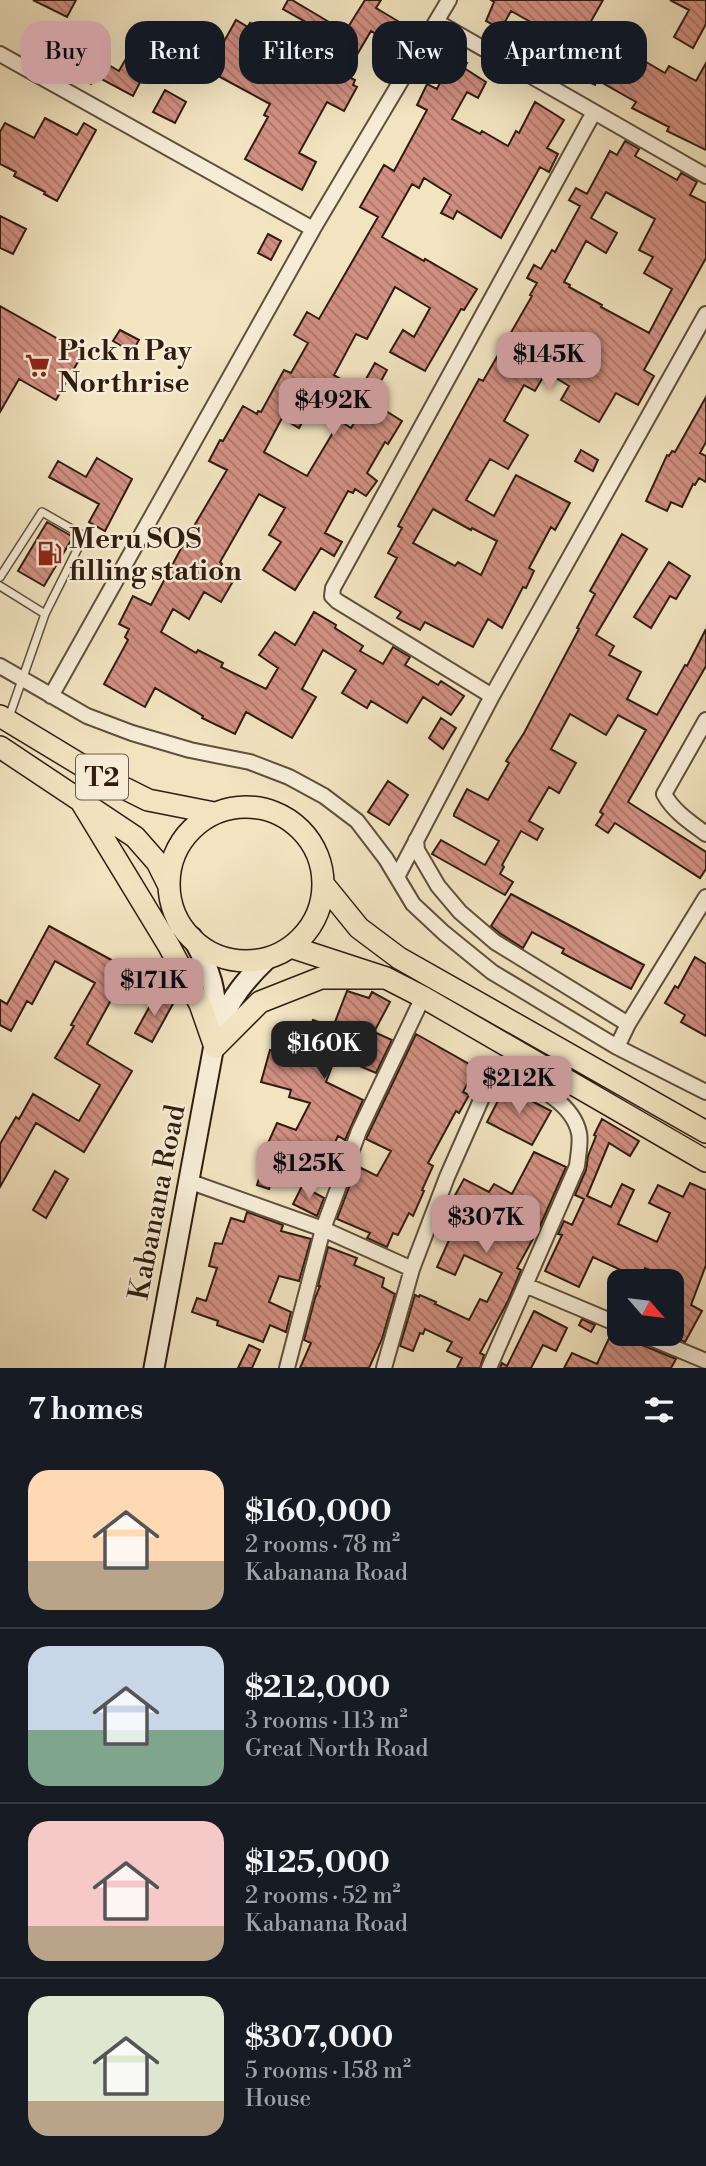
<!DOCTYPE html>
<html lang="en">
<head>
<meta charset="utf-8">
<style>
	body { margin:0; font-family:"Libre Bodoni",serif; background:#242831; color:#f1f3f6; height:100vh; display:flex; flex-direction:column; font-size:26px; white-space:nowrap }
	* { box-sizing:border-box; margin:0 }
	p { font-size:23px; color:#9ea1a6 }
	.icon { flex:none; width:38px; height:38px; fill:none; stroke:currentColor; stroke-width:2; stroke-linecap:round; stroke-linejoin:round }
	.map { position:relative; height:1368px; overflow:hidden }
	.details { display:flex; flex-direction:column; background:#171b24; flex:1 }
	.details>* { flex:none }
	.top-card { position:absolute; left:21px; top:21px; width:665px; height:63px; display:flex; gap:14px }
	.needle { width:46px; rotate:118deg }
	.tools { position:absolute; left:607px; top:1269px; display:grid; gap:14px }
	.tools a { display:grid; place-items:center; width:77px; height:77px; border-radius:14px; background:#171b24; box-shadow:0 7px 28px #0002; font-size:35px }
	.price { position:absolute; translate:-50% -60px; padding:0 16px; border-radius:14px; background:#c59692; color:#111; font-size:23px; line-height:46px; filter:drop-shadow(0 2px 4px #0008) }
	.price::after { content:''; position:absolute; left:50%; top:42px; width:21px; height:16px; margin-left:-10px; background:inherit; clip-path:polygon(0 0,100% 0,50% 100%) }
	.price.current { background:#222; color:#fff }
	ul { padding:0; list-style:none }
	li { display:flex; align-items:center; gap:21px; height:175px; padding:0 28px }
	li+li { border-top:2px solid #363941 }
	li span { display:grid; place-items:center; flex:none; width:196px; height:140px; border-radius:21px; color:#555 }
	li>.icon { margin-inline-start:auto }
	span .icon { width:84px; height:84px; fill:#fffc; stroke-width:1 }
	li b { font-size:30px }
	h2 { display:flex; justify-content:space-between; align-items:center; height:84px; padding:0 28px; font-size:30px }
	.chip { padding:0 24px; border-radius:21px; background:#171b24; box-shadow:0 7px 28px #0002; font-size:24px; line-height:63px }
	.chip.current { background:#c59692; color:#111 }
	.map>svg:first-child { display:block }
	.building { fill:url(#building-back-hatch); stroke:#301d10; stroke-width:2; fill-rule:evenodd }
	.lines { fill:none; stroke-linecap:round; stroke-linejoin:round }
	.lane-casing { stroke:#604f3c; stroke-width:10 }
	.street-casing { stroke:#604f3c; stroke-width:18 }
	.secondary-casing { stroke:#301d10; stroke-width:23 }
	.primary-casing { stroke:#301d10; stroke-width:24 }
	.lane { stroke:#f7edd7; stroke-width:7 }
	.street { stroke:#f7edd7; stroke-width:14 }
	.secondary { stroke:#f7edd7; stroke-width:19 }
	.primary { stroke:#f2e4c1; stroke-width:21 }
	.labels { text-anchor:middle; stroke-width:5; stroke-linejoin:round; paint-order:stroke }
	.shield { fill:#f7edd7; stroke:#6c5b4c; stroke-width:2 }
	.shield-label { font-size:26px; font-weight:bold; fill:#301d10 }
	.poi-label { font-size:28px; font-weight:bold; fill:#301d10; stroke:#f7edd7; text-anchor:start }
	.street-label { font-size:28px; fill:#301d10; stroke:#f7edd7 }
</style>
</head>
<body>
<div class="map">
<svg width="706" height="1368" viewBox="0 0 706 1368">
	<defs>
		<pattern id="building-back-hatch" width="6" height="6" patternUnits="userSpaceOnUse" patternTransform="scale(1.75)"><rect width="6" height="6" fill="#d29082"/><path d="M-1 5l2 2M0 0l6 6M5-1l2 2" fill="none" stroke="#ab7569"/></pattern>
	</defs>
	<rect width="100%" height="100%" fill="#f2e4c1"/>
	<filter id="stains"><feTurbulence type="fractalNoise" baseFrequency=".00286" numOctaves="4"/><feColorMatrix values="0 0 0 0 .2 0 0 0 0 .09 0 0 0 0 .02 0 0 0 .5 -.17"/></filter>
	<radialGradient id="worn" r=".72"><stop offset=".6" stop-color="#630" stop-opacity="0"/><stop offset="1" stop-color="#630" stop-opacity=".3"/></radialGradient>
	<!-- building -->
	<path class="building" d="M33,0H76L67,17Z
		M288,0H292L329,22L324,31L340,40L365,0H381L376,8L401,23L390,43L371,31L345,75L355,80L353,85L357,87L344,111L327,102L299,153L316,162L302,190L245,159L268,117L264,115L270,104L209,71L224,46L222,45L236,20L248,27L250,23L303,52L316,28L283,9Z
		M491,0H603L581,39L622,60L627,51L665,73L669,66L696,81L706,63V150L667,131L669,127L632,108L636,102L597,80L595,85L564,70L563,72L547,63L561,39L511,11L501,29L486,21L494,2Z
		M670,0H706V24L693,48L674,37L689,10Z
		M70,49L89,60L91,55L119,71L128,55L149,65L133,96L96,76L91,84L61,66Z
		M453,56L467,63L464,68L486,82L478,98L467,92L452,119L480,134L482,131L508,146L516,131L519,133L535,102L564,120L547,148L558,154L549,172L540,167L501,238L457,211L453,219L441,213L451,195L424,178L419,188L412,184L382,237L424,261L425,259L477,289L464,310L461,309L425,371L390,352L403,330L414,337L430,308L395,287L367,339L356,334L334,375L346,382L332,407L316,398L299,428L282,418L264,452L307,476L340,421L351,428L368,400L402,421L388,444L385,442L367,473L377,481L366,496L355,489L353,493L348,491L325,533L342,542L334,556L321,548L295,590L263,570L281,542L269,535L285,508L259,494L220,562L222,564L216,574L232,583L221,602L204,592L189,619L173,609L161,632L196,653L198,650L223,663L221,667L266,689L278,668L259,655L275,632L295,645L314,612L336,625L335,628L363,646L360,651L383,664L393,647L410,657L405,665L438,685L441,681L464,696L451,715L423,697L407,723L371,701L367,708L342,693L356,670L323,650L302,689L316,697L292,738L246,712L235,734L202,718L203,716L155,688L145,707L104,684L128,640L125,637L129,629L119,624L133,596L151,605L184,543L227,470L209,461L220,440L223,441L243,406L257,414L258,411L261,412L284,370L291,373L308,343L294,335L307,312L319,319L378,217L360,207L384,165L394,171L427,110L417,105L427,84L437,89Z
		M165,90L186,102L175,123L153,112Z
		M45,118L77,135L84,123L96,130L57,201L44,194L45,192L14,176L16,172L0,164V132L5,123L34,138Z
		M625,141L639,149L635,156L677,180L681,173L697,182L690,195L706,203V258L644,370L654,376L638,405L616,393L599,422L561,400L569,386L546,372L535,391L524,385L504,421L528,435L508,469L490,459L466,500L494,516L516,475L570,503L555,530L551,527L529,568L534,571L526,588L523,587L502,628L488,619L473,647L425,622L420,630L397,618L401,612L375,597L397,558L388,553L402,528L398,526L479,379L483,381L532,296L530,295L537,283L527,278L534,265L541,269L552,250L555,252L580,206L569,200L576,188L587,194L610,151L617,155ZM606,192L655,219L639,250L653,257L644,273L672,289L649,333L601,307L602,305L569,287L570,285L564,282L586,241L606,253L617,233L591,218ZM433,509L471,530L472,528L497,541L481,575L458,562L455,566L413,543Z
		M0,216L26,229L13,254L0,248Z
		M268,234L281,241L271,260L258,253Z
		M0,306L83,353L56,400L19,379L0,412Z
		M120,330L139,340L132,352L113,341Z
		M375,363L387,370L377,388L365,381Z
		M706,397V442L700,453L706,456V482L699,478L695,485L693,484L682,507L671,502L667,511L646,501L667,455L669,456L672,451L675,452Z
		M581,450L598,460L593,471L575,461Z
		M97,458L132,479L105,531L89,522L99,504L49,477L58,461L86,477Z
		M47,522L73,537L44,586L18,571Z
		M622,534L647,549L596,635L614,646L609,655L641,672L627,699L657,715L685,665L687,666L706,629V666L628,802L706,852V869L700,878L615,823L608,833L596,825L603,814L600,812L646,730L618,715L606,735L570,714L551,749L576,763L559,793L549,787L529,821L543,829L537,840L521,831L502,865L504,867L500,874L513,882L505,895L432,854L441,840L485,865L499,841L454,816V814L467,789L488,800L509,763L506,761L524,733L579,629L577,628L595,594L590,591Z
		M669,562L690,576L676,599L670,596L651,628L634,617Z
		M441,718L456,728L443,749L429,738Z
		M388,781L408,795L389,825L368,812Z
		M511,894L644,965L631,989L562,953L564,949L532,932L523,948L501,934L491,926Z
		M49,926L128,969L87,1044L132,1071L84,1152L36,1123L0,1187V1144L16,1117L19,1119L33,1094L79,1121L100,1085L55,1058L74,1026L71,1025L95,983L55,961L32,1004L27,1001L11,1031L0,1025V1000L7,1004Z
		M695,957L706,964V1036L681,1022L685,1015L665,1003L675,986L678,988Z
		M347,991L369,998L372,992L390,1002L374,1032L392,1040L376,1073L336,1056L326,1082L363,1100L345,1140L338,1136L330,1153L308,1142L290,1176L276,1166L269,1189L257,1185L264,1162L260,1161L277,1123L296,1130L310,1103L289,1097L291,1090L261,1082L270,1050L298,1058L313,1020L333,1027Z
		M157,993L174,1002L152,1042L135,1033Z
		M416,1034L476,1068L463,1092L469,1095L459,1113L456,1111L428,1163L433,1166L422,1190L424,1191L413,1216L409,1213L398,1235L393,1233L387,1247L367,1238L370,1233L337,1219L357,1166L377,1176L391,1151L366,1139Z
		M505,1087L551,1111L532,1145L487,1122Z
		M602,1119L639,1141L630,1156L609,1143L587,1196L611,1207L622,1184L634,1190L618,1224L657,1242L670,1213L649,1203L658,1185L683,1197L690,1183L706,1190V1265L691,1305L702,1311L685,1342L665,1334H672V1294L677,1282L645,1268L640,1279L593,1257L579,1287L545,1271L562,1235L558,1234L564,1221L572,1225L584,1199L575,1195L586,1170L588,1156L596,1136L594,1135Z
		M534,1152L566,1167L540,1226L517,1268L521,1270L508,1301L480,1353L484,1355L480,1368H457L462,1358L447,1351L452,1342L425,1329L423,1334L420,1333L413,1351L400,1346L415,1295L419,1297L420,1295L436,1302L435,1304L469,1320L480,1299L487,1302L502,1273L464,1255L455,1275L437,1267L450,1238L445,1236L452,1220L444,1215L464,1179L489,1192L494,1184L512,1194Z
		M55,1171L68,1179L46,1218L33,1210Z
		M302,1186L324,1198L317,1216L293,1204Z
		M247,1212L283,1225L281,1231L311,1239L299,1281L279,1276L269,1302L291,1312L286,1332L270,1325L263,1342L217,1325L218,1321L192,1312L197,1298L206,1301L217,1268L209,1266L215,1243L222,1244L231,1218L244,1222Z
		M328,1247L357,1258L354,1265L384,1278L382,1287L395,1294L382,1339L369,1368H300L311,1343L304,1340L315,1298L320,1286H318Z
		M534,1311L567,1328L556,1351L543,1345L531,1368H500L502,1363L507,1366Z
		M582,1319L595,1325L591,1332L579,1325Z
		M611,1334H632L633,1339L637,1343L676,1359L671,1368H564L572,1353L597,1364Z
		M249,1345L260,1350L252,1368H238Z"/>
	<g class="lines">
		<defs>
			<path id="lane" d="M0,577L42,512L84,536L45,614L9,717
				M0,586L45,614"/>
			<path id="street" d="M437,22L706,176
				M0,54L313,229
				M0,666L87,716L132,733L190,750L250,762L289,777L324,796L357,821L386,859L413,904L444,933L492,972L617,1047L706,1092
				M51,696L313,229L449,0
				M492,696L337,601L332,596L333,588L594,112
				M706,720L664,794C674,812 690,822 706,834
				M416,840L417,850L438,886L460,912L495,942L628,1024
				M397,877L492,696L706,314
				M617,1047L628,1024L706,897
				M188,1181L323,1229L412,1269
				M525,1285L620,1325
				M641,1334L706,1361
				M287,1368L323,1229L359,1131L423,997
				M384,1368L412,1269L447,1177L496,1066C524,1081 572,1098 579,1133C581,1142 578,1156 577,1166L489,1368"/>
			<path id="secondary" d="M219,1025C231,998 246,979 267,959
				M154,1368L217,1029C216,988 212,973 192,937"/>
			<path id="primary" d="M0,716L96,774L148,800L214,813
				M0,747L135,837L157,862L168,884
				M82,803L169,946L200,1004L215,1047L260,1002L321,978H386
				M169 884a77 77 0 1 1 154 0a77 77 0 1 1-154 0Z
				M324,885L359,928L399,958L706,1132
				M291,947L386,978L423,997L706,1161"/>
		</defs>
		<!-- lane casing -->
		<use href="#lane" class="lane-casing"/>
		<!-- street casing -->
		<use href="#street" class="street-casing"/>
		<!-- secondary casing -->
		<use href="#secondary" class="secondary-casing"/>
		<!-- primary casing -->
		<use href="#primary" class="primary-casing"/>
		<!-- lane -->
		<use href="#lane" class="lane"/>
		<!-- street -->
		<use href="#street" class="street"/>
		<!-- secondary -->
		<use href="#secondary" class="secondary"/>
		<!-- primary -->
		<use href="#primary" class="primary"/>
	</g>
	<!-- icons -->
	<defs>
		<symbol id="supermarket-bare" viewBox="-9 -9 18 18"><path d="M-6-5.5h2.5l.6 2H6L4.5 2H-2.5L-4.4-4H-6ZM-1.5 3.2a1.3 1.3 0 1 0 .1 0ZM3 3.2a1.3 1.3 0 1 0 .1 0Z" fill="#8f2418" stroke="#f7edd7" stroke-width="2.5" paint-order="stroke"/></symbol>
		<symbol id="fuel-bare" viewBox="-9 -9 18 18"><path d="M-5.5-6h7V0h2V4h1.3V-2.5L3-4.5l.8-.8L6-3V5H2.5V1h-1V6h-7ZM-4.2-4.7v3.2H.2V-4.7Z" fill="#8f2418" stroke="#f7edd7" stroke-width="2.5" paint-order="stroke"/></symbol>
	</defs>
	<g fill-rule="evenodd">
		<use href="#supermarket-bare" x="20" y="348" width="35" height="35"/>
		<use href="#fuel-bare" x="32" y="536" width="35" height="35"/>
	</g>
	<g class="labels">
		<!-- shield labels -->
		<rect class="shield" x="76" y="754.5" width="52" height="45" rx="5"/>
		<g class="shield-label">
			<text x="102" y="786">T2</text>
		</g>
		<!-- poi labels -->
		<g class="poi-label">
			<text x="58" y="360">Pick n Pay<tspan x="58" dy="32">Northrise</tspan></text>
			<text x="69" y="548">Meru SOS<tspan x="69" dy="32">filling station</tspan></text>
		</g>
		<!-- street labels -->
		<g class="street-label">
			<text transform="translate(156 1202) rotate(-79)" y="10">Kabanana Road</text>
		</g>
	</g>
	<rect width="100%" height="100%" filter="url(#stains)"/>
	<rect width="100%" height="100%" fill="url(#worn)"/>
</svg>
<div class="tools">
<a><svg class="needle" viewBox="-14 -14 28 28"><path d="M0-13l5 13h-10z" fill="#e53935"/><path d="M0 13l5-13h-10z" fill="#9ea1a6"/></svg></a>
</div>
<b class="price" style="left:549px;top:392px">$145K</b>
<b class="price" style="left:333px;top:438px">$492K</b>
<b class="price" style="left:154px;top:1018px">$171K</b>
<b class="price current" style="left:324px;top:1081px">$160K</b>
<b class="price" style="left:519px;top:1116px">$212K</b>
<b class="price" style="left:309px;top:1201px">$125K</b>
<b class="price" style="left:486px;top:1255px">$307K</b>
<div class="top-card">
<a class="chip current">Buy</a>
<a class="chip">Rent</a>
<a class="chip">Filters</a>
<a class="chip">New</a>
<a class="chip">Apartment</a>
</div>
</div>
<section class="details">
<h2>7 homes<svg class="icon" aria-label="filters" viewBox="0 0 24 24"><path d="M4 7h16M4 17h16"/><circle cx="9" cy="7" r="2"/><circle cx="15" cy="17" r="2"/></svg></h2>
<ul>
<li><span style="background:linear-gradient(#ffd9b3 65%,#b9a48a 0)"><svg class="icon" aria-label="home" viewBox="0 0 24 24"><path d="M3 11l9-7 9 7M6 9v11h12V9"/></svg></span><div><b>$160,000</b><p>2 rooms · 78 m²</p><p>Kabanana Road</p></div></li>
<li><span style="background:linear-gradient(#c9d6e8 60%,#7fa58c 0)"><svg class="icon" aria-label="home" viewBox="0 0 24 24"><path d="M3 11l9-7 9 7M6 9v11h12V9"/></svg></span><div><b>$212,000</b><p>3 rooms · 113 m²</p><p>Great North Road</p></div></li>
<li><span style="background:linear-gradient(#f6c9c9 75%,#b9a48a 0)"><svg class="icon" aria-label="home" viewBox="0 0 24 24"><path d="M3 11l9-7 9 7M6 9v11h12V9"/></svg></span><div><b>$125,000</b><p>2 rooms · 52 m²</p><p>Kabanana Road</p></div></li>
<li><span style="background:linear-gradient(#dfe7d0 75%,#b9a48a 0)"><svg class="icon" aria-label="home" viewBox="0 0 24 24"><path d="M3 11l9-7 9 7M6 9v11h12V9"/></svg></span><div><b>$307,000</b><p>5 rooms · 158 m²</p><p>House</p></div></li>
</ul>
</section>
</body>
</html>
